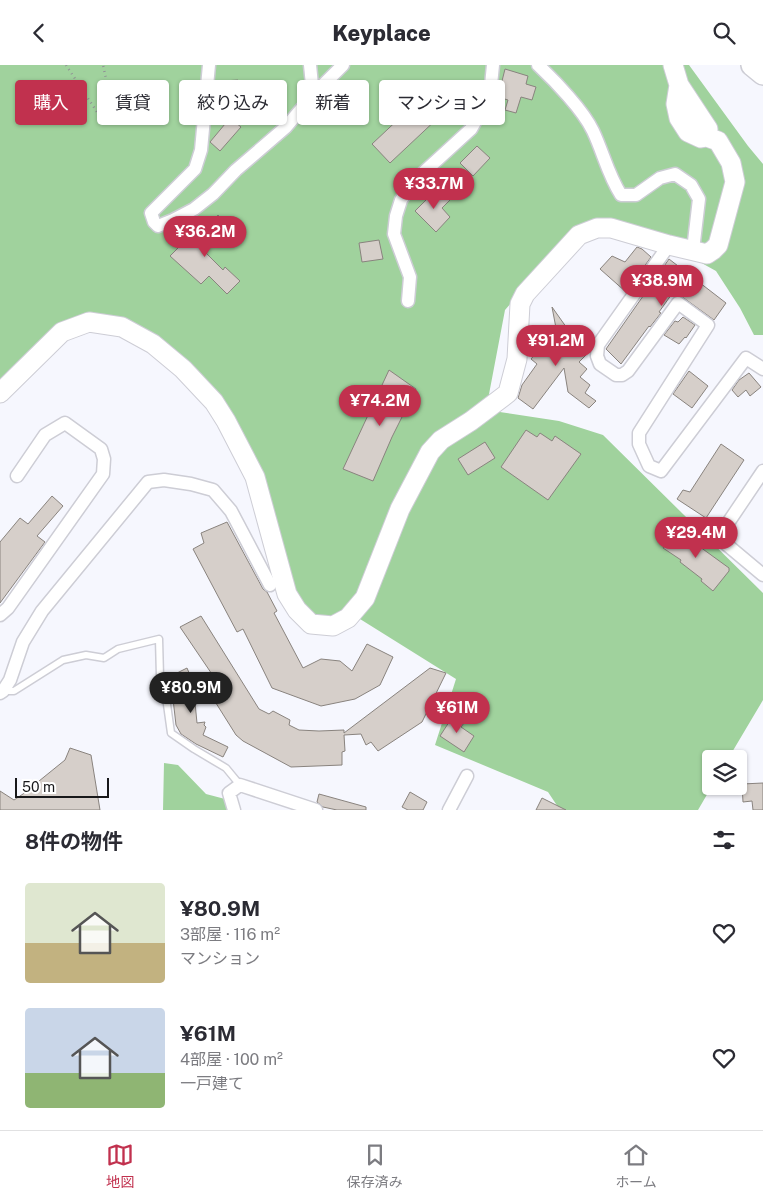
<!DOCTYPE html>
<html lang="ja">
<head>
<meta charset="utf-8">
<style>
	body { margin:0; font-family:"Public Sans","Noto Sans JP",sans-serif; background:#f2f2f3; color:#2b2b33; height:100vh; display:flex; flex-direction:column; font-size:19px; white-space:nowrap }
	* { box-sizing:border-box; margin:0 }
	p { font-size:16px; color:#7c7c81 }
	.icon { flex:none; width:28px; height:28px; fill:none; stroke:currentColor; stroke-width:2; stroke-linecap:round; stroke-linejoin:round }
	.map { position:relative; height:745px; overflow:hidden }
	.panel { display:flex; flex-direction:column; background:#fff; flex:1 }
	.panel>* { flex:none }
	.top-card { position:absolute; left:15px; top:15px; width:500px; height:45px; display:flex; gap:10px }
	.fabs { position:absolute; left:702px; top:685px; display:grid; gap:10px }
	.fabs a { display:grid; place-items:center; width:45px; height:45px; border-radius:5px; background:#fff; box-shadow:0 1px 4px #0004; font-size:25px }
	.scale { position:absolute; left:15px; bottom:12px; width:94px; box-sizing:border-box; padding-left:5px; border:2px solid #18181a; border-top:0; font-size:14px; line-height:18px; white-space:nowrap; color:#18181a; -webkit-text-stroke:4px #fff; paint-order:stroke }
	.price { position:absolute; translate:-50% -42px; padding:0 11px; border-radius:18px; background:#c1314e; color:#fff; font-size:16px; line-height:32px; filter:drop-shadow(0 1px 2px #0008) }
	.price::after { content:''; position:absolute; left:50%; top:30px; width:15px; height:11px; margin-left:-8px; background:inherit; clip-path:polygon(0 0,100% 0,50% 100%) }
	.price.current { background:#222; color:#fff }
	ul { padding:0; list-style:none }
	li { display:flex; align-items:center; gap:15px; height:125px; padding:0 25px }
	li span { display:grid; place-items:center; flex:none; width:140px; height:100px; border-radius:5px; color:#555 }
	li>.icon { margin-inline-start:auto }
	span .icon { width:60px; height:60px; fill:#fffc; stroke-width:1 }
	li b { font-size:21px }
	h2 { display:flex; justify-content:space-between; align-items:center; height:60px; padding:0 25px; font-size:21px }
	.tag { padding:0 18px; border-radius:5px; background:#fff; box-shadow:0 1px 4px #0004; font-size:18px; line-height:45px }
	.tag.current { background:#c1314e; color:#fff }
	header { display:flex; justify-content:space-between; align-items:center; height:65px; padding:0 25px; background:#fff; font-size:22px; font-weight:800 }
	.dock { display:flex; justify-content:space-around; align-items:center; height:70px; border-top:1px solid #e1e1e2; background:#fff; font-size:14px; color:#7c7c81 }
	.dock a { display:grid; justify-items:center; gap:2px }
	.dock .current { color:#c1314e }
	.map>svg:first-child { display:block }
	.forest { fill:#a0d29d }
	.building { fill:#d6cfca; stroke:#89837e }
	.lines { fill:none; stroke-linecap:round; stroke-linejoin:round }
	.lane-casing { stroke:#cdcdd5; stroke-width:9 }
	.street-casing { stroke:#cdcdd5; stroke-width:15 }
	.secondary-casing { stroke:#cdcdd5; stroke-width:21 }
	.primary-casing { stroke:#cdcdd5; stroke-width:24 }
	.path { stroke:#919196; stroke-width:2.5; stroke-dasharray:1 4; stroke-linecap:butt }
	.lane { stroke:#fff; stroke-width:6 }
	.street { stroke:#fff; stroke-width:12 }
	.secondary { stroke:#fff; stroke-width:19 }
	.primary { stroke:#fff; stroke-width:21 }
</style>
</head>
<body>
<header><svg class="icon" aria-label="back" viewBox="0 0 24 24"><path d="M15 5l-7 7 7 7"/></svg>Keyplace<svg class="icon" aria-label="search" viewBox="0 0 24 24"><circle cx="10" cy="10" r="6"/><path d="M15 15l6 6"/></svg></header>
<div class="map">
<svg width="763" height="745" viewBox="0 0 763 745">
	<rect width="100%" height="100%" fill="#f6f7fe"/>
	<!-- forest -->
	<path class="forest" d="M0,0H689L748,81L763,99V270H754L740,243L716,206L633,160L574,164L505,245L486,345L559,356L603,370L763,528V635L728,694H711L712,721L698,745H560L548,727L435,680L456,614L360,554L319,555L300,540L241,366L125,261L70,256L0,319Z
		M164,698L178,700L206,729L225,734L233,745H163Z"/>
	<!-- building -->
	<path class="building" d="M505,4L528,11L526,19L536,22L532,35L521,32L516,48L505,45L508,35L498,32Z
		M238,15L239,34H226L224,16Z
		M438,17L456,36L390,98L372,79Z
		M230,53L241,62L220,86L210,77Z
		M477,81L490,93L473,111L460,98Z
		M438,123L450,135L442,143L450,152L436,167L415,146Z
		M218,150L227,159L203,185L223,205L225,202L240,216L227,229L209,211L201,219L170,191L188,173L192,177Z
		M379,175L383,194L362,197L359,178Z
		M637,182L642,184L651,192L626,227L600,204L612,191L625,197Z
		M669,194L726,238L714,255L674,226L659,247L661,248L650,262L649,261L621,299L606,284Z
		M552,242L586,290L579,297L587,304L580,312L590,320L585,328L596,336L589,343L568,327L564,303L533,344L518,333L522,320L537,299L531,294L541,282L531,273L537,265L560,284Z
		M683,252L695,260L686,273L685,272L679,279L664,270L675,256L678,257Z
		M389,305L416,324L392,372L373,416L343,404Z
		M689,306L708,321L692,343L673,329Z
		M749,308L761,322L750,331L746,325L738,332L732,325L739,315Z
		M526,365L537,372L540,368L552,376L555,371L581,389L548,435L501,402Z
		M485,377L495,393L468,410L458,394Z
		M721,379L744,395L706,453L677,434L683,425L690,427Z
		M52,431L63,441L37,471L45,477L0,538V477L20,453L28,459Z
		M227,457L263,524L267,527L277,546L274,548L303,603L321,594L340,596L352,606L367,579L393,592L380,620L355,634L321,641L272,623L243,564L237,567L193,484L204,478L201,468Z
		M678,461L690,469L688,472L689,474L729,503V506L713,526L701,516L702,514L680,497L681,495L663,483Z
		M201,551L259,644L269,649L273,646L290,655L289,660L299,665L319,666L344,665V668L430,603L446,608L422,657L378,686L371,677L366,680L361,669L344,670L345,686L342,687V700L291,702L243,676L236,670L209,627L220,621L180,562Z
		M187,603L193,617L197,658L205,657L204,660L206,662L203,670L228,682L223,692L196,679L181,669L176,660L173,634L179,633L169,612Z
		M453,651L464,658L461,662L474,671L464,687L440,671Z
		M70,683L91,690L100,745H0V726L14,735L23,729L65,695Z
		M763,718V745H753L752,736L743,737L742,719Z
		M410,727L427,737L423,745H408L402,742Z
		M319,729L366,742V745H337L323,742L317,737Z
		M542,733L566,745H536Z"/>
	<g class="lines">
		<defs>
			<path id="lane" d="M3,626H14L63,595L86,590L104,593L118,584L159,574L160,612L164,618L171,668L194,684L226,703L240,720"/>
			<path id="street" d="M209,0L201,85L195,104L151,148L154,157L158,161L173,155L194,144L213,129L236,105L286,62L313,30L343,0
				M310,0L313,30
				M538,0C555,16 583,45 593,66C603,87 608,110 621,130H636L660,113L675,109L691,120L699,134L693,185
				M669,180L598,280L597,291L600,299L616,310H622L628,306L678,238L708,260L639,368V379L649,401L661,406L746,293L763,304
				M408,236L410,212L394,169L396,151L401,135L413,117L471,64L490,30L493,0
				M763,406L728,458L720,474L763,510
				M0,550L8,543L103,409L104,394L101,384L65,358L45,370L17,411
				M0,628L3,626L10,615L23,577L42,546L148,417L164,415L191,419L213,425L231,446L270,520
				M234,745L229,728L240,720L316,745
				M449,745L467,711"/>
			<path id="secondary" d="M673,0L679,20L708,64L707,72
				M0,328L62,267L89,257L122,262L153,279L183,304L214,337L226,356L255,412L287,529L297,545L311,559L333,561L348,553L365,533L400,444L430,387L441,375L471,356L508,328L517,294L520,239L525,229L579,170L597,163H611L669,180L707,189L713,185L718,180L735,117L731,98L718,76L707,72L701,73L688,67L679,53L676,39L679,20"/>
			<path id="primary" d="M752,0L763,9"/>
		</defs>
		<!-- lane casing -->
		<use href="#lane" class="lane-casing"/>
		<!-- street casing -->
		<use href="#street" class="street-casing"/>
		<!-- secondary casing -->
		<use href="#secondary" class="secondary-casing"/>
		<!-- primary casing -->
		<use href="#primary" class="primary-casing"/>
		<!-- path -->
		<path class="path" d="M66,0L99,50L114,51L103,0"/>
		<!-- lane -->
		<use href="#lane" class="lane"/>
		<!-- street -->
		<use href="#street" class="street"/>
		<!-- secondary -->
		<use href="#secondary" class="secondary"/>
		<!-- primary -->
		<use href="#primary" class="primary"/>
	</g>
</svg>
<div class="fabs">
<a><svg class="icon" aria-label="layers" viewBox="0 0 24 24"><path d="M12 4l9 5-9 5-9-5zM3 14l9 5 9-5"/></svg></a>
</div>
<div class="scale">50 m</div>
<b class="price" style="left:434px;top:145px">¥33.7M</b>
<b class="price" style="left:205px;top:193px">¥36.2M</b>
<b class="price" style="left:662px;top:242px">¥38.9M</b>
<b class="price" style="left:556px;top:302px">¥91.2M</b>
<b class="price" style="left:380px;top:362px">¥74.2M</b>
<b class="price" style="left:696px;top:494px">¥29.4M</b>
<b class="price current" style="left:191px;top:649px">¥80.9M</b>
<b class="price" style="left:457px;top:669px">¥61M</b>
<div class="top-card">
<a class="tag current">購入</a>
<a class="tag">賃貸</a>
<a class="tag">絞り込み</a>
<a class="tag">新着</a>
<a class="tag">マンション</a>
</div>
</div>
<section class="panel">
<h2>8件の物件<svg class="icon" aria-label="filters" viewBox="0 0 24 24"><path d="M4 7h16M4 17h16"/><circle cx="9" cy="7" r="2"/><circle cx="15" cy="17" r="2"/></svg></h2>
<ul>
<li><span style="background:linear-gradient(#dfe7d0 60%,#c2b280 0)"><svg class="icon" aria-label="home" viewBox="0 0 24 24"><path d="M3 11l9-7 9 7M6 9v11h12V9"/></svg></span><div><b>¥80.9M</b><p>3部屋 · 116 m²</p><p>マンション</p></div><svg class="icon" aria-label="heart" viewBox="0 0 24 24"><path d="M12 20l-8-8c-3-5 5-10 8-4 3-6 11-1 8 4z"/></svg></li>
<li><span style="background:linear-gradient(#c9d6e8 65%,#8fb573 0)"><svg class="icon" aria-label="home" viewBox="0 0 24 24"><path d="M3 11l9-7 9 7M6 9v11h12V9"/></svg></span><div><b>¥61M</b><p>4部屋 · 100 m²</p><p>一戸建て</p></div><svg class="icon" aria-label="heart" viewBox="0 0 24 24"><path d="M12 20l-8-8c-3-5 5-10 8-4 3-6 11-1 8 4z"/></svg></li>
</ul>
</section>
<nav class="dock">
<a class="current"><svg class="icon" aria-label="map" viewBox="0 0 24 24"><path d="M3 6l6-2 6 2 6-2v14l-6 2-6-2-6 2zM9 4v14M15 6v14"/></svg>地図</a>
<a><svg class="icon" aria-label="saved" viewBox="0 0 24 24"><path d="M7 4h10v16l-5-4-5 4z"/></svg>保存済み</a>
<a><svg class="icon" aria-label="home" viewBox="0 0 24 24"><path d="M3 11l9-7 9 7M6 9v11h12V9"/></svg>ホーム</a>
</nav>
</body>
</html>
